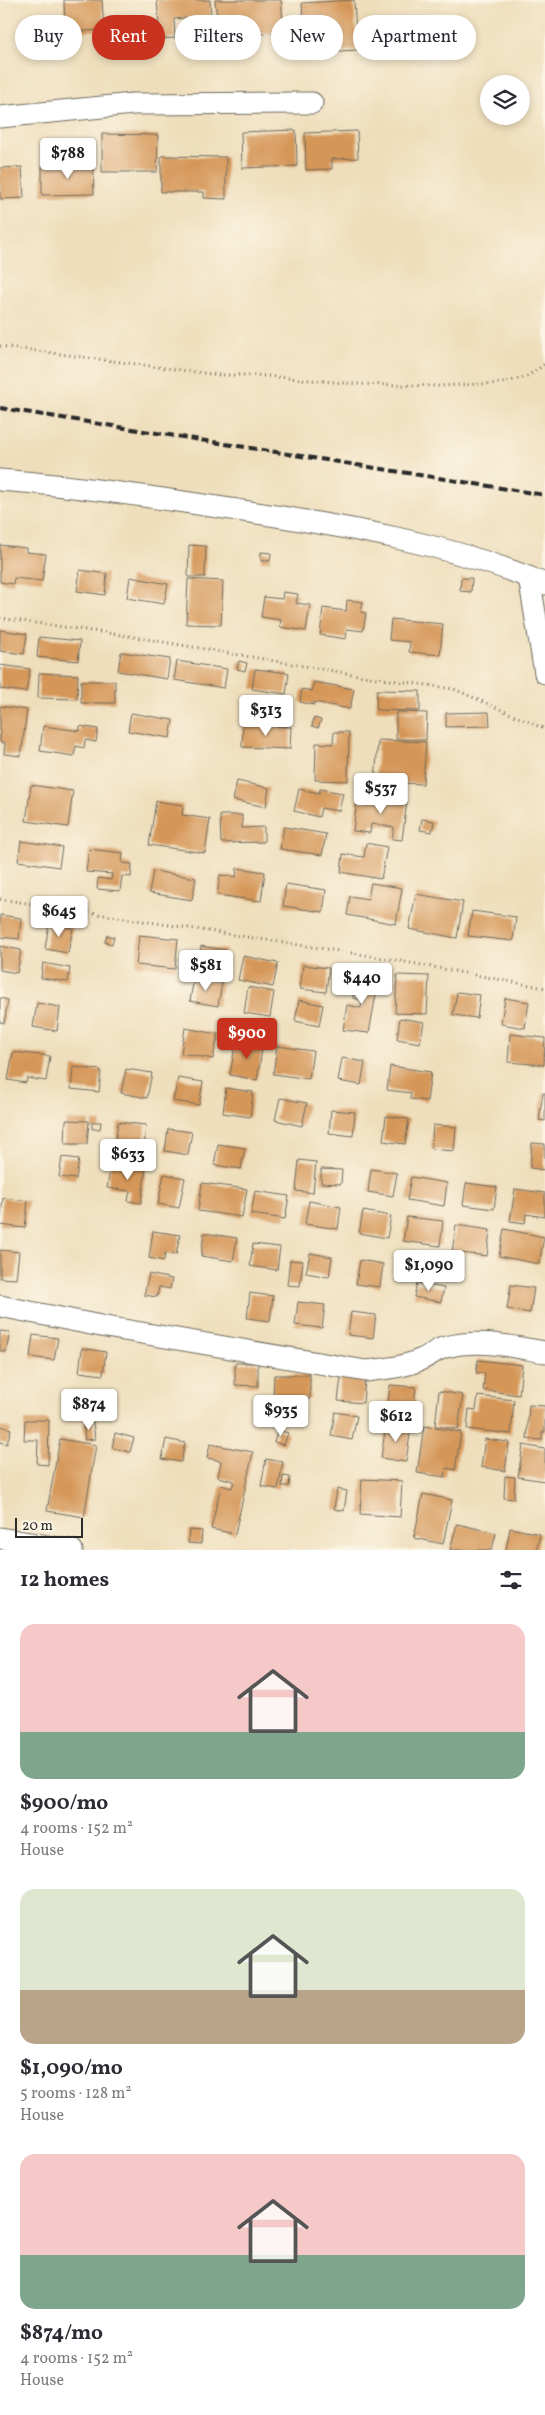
<!DOCTYPE html>
<html lang="en">
<head>
<meta charset="utf-8">
<style>
	body { margin:0; font-family:Vollkorn,serif; background:#f2f2f3; color:#2b2b33; height:100vh; display:flex; flex-direction:column; font-size:19px; white-space:nowrap }
	* { box-sizing:border-box; margin:0 }
	p { font-size:16px; color:#7c7c81 }
	.icon { flex:none; width:28px; height:28px; fill:none; stroke:currentColor; stroke-width:2; stroke-linecap:round; stroke-linejoin:round }
	.map { position:relative; height:1550px; overflow:hidden }
	.details { display:flex; flex-direction:column; background:#fff; flex:1 }
	.details>* { flex:none }
	.top-card { position:absolute; left:15px; top:15px; width:515px; height:45px; display:flex; gap:10px }
	.tools { position:absolute; left:480px; top:75px; display:grid; gap:10px }
	.tools a { display:grid; place-items:center; width:50px; height:50px; border-radius:50%; background:#fff; box-shadow:0 2px 8px #0003; font-size:25px }
	.scale { position:absolute; left:15px; bottom:12px; width:68px; box-sizing:border-box; padding-left:5px; border:2px solid #2b2b2b; border-top:0; font-size:14px; line-height:18px; white-space:nowrap; color:#2b2b2b; -webkit-text-stroke:4px #fcf5e5; paint-order:stroke }
	.price { position:absolute; translate:-50% -42px; padding:0 11px; border-radius:5px; background:#fff; color:#222; font-size:16px; line-height:32px; filter:drop-shadow(0 1px 2px #0008) }
	.price::after { content:''; position:absolute; left:50%; top:30px; width:15px; height:11px; margin-left:-8px; background:inherit; clip-path:polygon(0 0,100% 0,50% 100%) }
	.price.current { background:#c8321e; color:#fff }
	ul { padding:0; list-style:none }
	li { display:grid; align-content:center; gap:10px; height:265px; padding:0 20px }
	li span { display:grid; place-items:center; height:155px; border-radius:15px; color:#555 }
	li>.icon { margin-inline-start:auto }
	span .icon { width:90px; height:90px; fill:#fffc; stroke-width:1 }
	li b { font-size:21px }
	h2 { display:flex; justify-content:space-between; align-items:center; height:60px; padding:0 20px; font-size:21px }
	.tag { padding:0 18px; border-radius:22px; background:#fff; box-shadow:0 2px 8px #0003; font-size:18px; line-height:45px }
	.tag.current { background:#c8321e; color:#fff }
	.map>svg:first-child { display:block }
	.building { fill:#d59758 }
	.lines { fill:none; stroke-linecap:round; stroke-linejoin:round }
	.minor-casing { stroke:#6f6a5d; stroke-width:23 }
	.path { stroke:#6f6a5d; stroke-width:3; stroke-dasharray:1 4; stroke-linecap:butt }
	.minor { stroke:#fff; stroke-width:21 }
	.rail { stroke:#2b2b2b; stroke-width:4; stroke-dasharray:8 4; stroke-linecap:butt }
</style>
</head>
<body>
<div class="map">
<svg width="545" height="1550" viewBox="0 0 545 1550">
	<rect width="100%" height="100%" fill="#fcf5e5"/>
	<filter id="ink" filterUnits="userSpaceOnUse"><feTurbulence type="fractalNoise" baseFrequency=".02" numOctaves="2"/><feDisplacementMap in="SourceGraphic" scale="10" xChannelSelector="R" yChannelSelector="G"/><feConvolveMatrix kernelMatrix="1 2 1 2 8 2 1 2 1" color-interpolation-filters="sRGB"/></filter>
	<filter id="wash" filterUnits="userSpaceOnUse"><feTurbulence type="fractalNoise" baseFrequency=".0096" numOctaves="4" result="noise"/><feDisplacementMap in="SourceGraphic" scale="20" xChannelSelector="R" yChannelSelector="G"/><feGaussianBlur stdDeviation="1.12" result="paint"/><feColorMatrix in="noise" values="0 0 0 0 0 0 0 0 0 0 0 0 0 0 0 0 0 1.4 0 .05"/><feComposite in="paint" operator="in"/></filter>
	<g filter="url(#wash)">
		<rect width="100%" height="100%" fill="#eedebb"/>
		<g id="blocks">
			<!-- building -->
			<path class="building" d="M64,0H102L104,30L65,32Z
				M157,0H210L211,16L174,19L175,38L160,39Z
				M215,0H281L284,32L219,38Z
				M354,0L357,50L305,53L302,3Z
				M296,130L297,166L242,168L241,132Z
				M357,131L358,158L332,159V169L306,170L305,133Z
				M102,134L158,135L157,172H102Z
				M161,156L226,157V199L204,198V192H161Z
				M93,165L94,194L42,195V166Z
				M22,167L24,198L0,199V168Z
				M0,545L26,548V552L46,554L42,581L14,578L13,584L0,582Z
				M189,545L206,546L205,577H188Z
				M261,552L271,553L270,561H261Z
				M80,570L107,574L105,595L77,591Z
				M130,577L168,584L164,604L127,598Z
				M461,578H472L471,592L460,591Z
				M188,579L223,581L221,625L186,624Z
				M283,592L298,594L296,603L310,605L306,631L280,627L281,620L261,617L264,597L282,599Z
				M347,600L363,602L361,612L366,613L363,631L347,629L346,639L320,635L323,608L346,611Z
				M391,619L443,624L440,655L409,652L410,642L389,640Z
				M0,630L27,634L24,654L0,651Z
				M39,637L80,641L78,661L37,657Z
				M121,652L170,659L167,679L118,671Z
				M177,661L227,669L224,688L174,680Z
				M239,661L247,663L245,671L237,669Z
				M0,665L30,669L26,692L0,689Z
				M255,669L289,673L286,694L252,689Z
				M39,673L78,675L77,699L38,698Z
				M81,681H115V703H81Z
				M314,682L354,689L350,709L314,702V705L300,702L302,689L312,691Z
				M377,690L420,691V711L376,710Z
				M0,706L27,710L21,756L4,754L5,743L0,742Z
				M396,712L427,713L426,740L396,739Z
				M489,712L490,726L446,727V713Z
				M131,713L173,720L170,738L128,731Z
				M314,718L321,720L318,728L312,726Z
				M243,724L291,727L290,749L242,747Z
				M43,726L80,731V726L98,729L96,742L85,740L84,748L76,746L74,756L40,751Z
				M334,732H349L348,781L315,780L316,743L333,744Z
				M378,740L426,742L423,784L375,782Z
				M237,781L269,788L266,807L233,800Z
				M31,785L73,791L68,827L26,821Z
				M299,789L319,793L320,789L343,793L339,811L321,808L319,817L294,811Z
				M368,796L407,801L402,840L392,839L394,827L371,824L370,833L353,831L357,801L367,802Z
				M156,801L183,805L182,815L210,819L205,853L149,845Z
				M220,815H242V828L264,827V842L221,843Z
				M422,819L434,821L432,832L420,830Z
				M284,827L326,834L322,855L280,849Z
				M21,841L62,847L59,867L18,861Z
				M366,843L387,847L381,879L341,872L343,854L364,857Z
				M89,849L123,853L122,863L132,864L131,877L122,876L120,891L97,889L98,878L111,880L112,874L86,872Z
				M237,868L265,872L261,901L217,895L220,875L236,877Z
				M153,871L196,878L192,900L149,893Z
				M371,883L402,888L396,924L347,915L350,896L368,899Z
				M286,884L326,890L323,912L283,906Z
				M416,894L463,902L457,938L409,929Z
				M472,911L516,917L513,941L468,936Z
				M0,915L21,918L19,939L0,937Z
				M49,924L73,928L68,953L45,949Z
				M107,935L114,937L112,944L105,942Z
				M139,935L178,939L175,969L136,965Z
				M0,946L21,950L17,973L0,970Z
				M201,946L226,950L223,975L198,972Z
				M243,956L278,963L273,987L238,980Z
				M43,963L70,968L68,982L41,978Z
				M303,965L329,968L326,992L300,989Z
				M355,975L379,978L369,1033L343,1030L347,1005L361,1008L362,1000L353,998Z
				M397,975L429,976L427,1014L395,1013Z
				M194,978L222,983L218,1006L190,1001Z
				M248,987L274,992L270,1017L244,1013Z
				M457,992L480,995L477,1018L453,1015Z
				M0,998L8,1000L4,1023L0,1022Z
				M505,998L529,1002L525,1028L501,1024Z
				M299,1000L323,1005L319,1026L295,1021Z
				M37,1003L60,1007L57,1031L33,1027Z
				M400,1018L424,1022L420,1043L397,1039Z
				M185,1028L218,1034L213,1059L181,1053Z
				M510,1034L545,1038L544,1065L508,1062Z
				M236,1040L263,1044L257,1080L230,1075Z
				M277,1046L313,1051L309,1079L273,1074Z
				M13,1052L50,1056L46,1081L27,1078L26,1083L8,1080Z
				M342,1058L365,1062L361,1085L338,1081Z
				M390,1066L431,1072L427,1101L410,1099L411,1093L387,1090Z
				M73,1067L101,1070L99,1092L71,1089Z
				M126,1069L152,1073L147,1098L121,1093Z
				M178,1078L203,1082L199,1105L173,1101Z
				M226,1088L253,1092L250,1117L223,1113Z
				M543,1093H545V1121L539,1120Z
				M280,1098L307,1103L302,1126L275,1120Z
				M331,1110L355,1112L353,1136L329,1133Z
				M386,1116L409,1119L405,1144L383,1141Z
				M66,1120L89,1121L87,1144H65Z
				M92,1122H101L100,1129H92Z
				M118,1122L146,1125L144,1147L115,1144Z
				M433,1125L456,1127L454,1151L431,1149Z
				M168,1129L192,1132L188,1155L165,1151Z
				M532,1143L545,1144V1170L530,1168Z
				M218,1144L245,1148L241,1169L214,1165Z
				M62,1157L79,1159L76,1179L59,1177Z
				M299,1160L316,1162L313,1193L296,1191Z
				M111,1164L146,1169L141,1203L128,1201L130,1191L107,1188Z
				M321,1169L342,1170L341,1184L321,1183Z
				M371,1169L397,1173L393,1196L368,1192Z
				M164,1174L185,1178L179,1208L158,1204Z
				M411,1177L447,1183L444,1206L407,1200Z
				M202,1183L247,1189L242,1217L198,1211Z
				M466,1183L497,1187L494,1209L463,1205Z
				M515,1189L545,1193V1217L526,1214L525,1223L510,1221Z
				M255,1191L289,1196L285,1219L251,1214Z
				M3,1198L28,1201L25,1228L0,1225Z
				M309,1201L341,1207L338,1229L305,1224Z
				M363,1211L391,1216L387,1238L359,1233Z
				M407,1217L443,1221L440,1246L403,1241Z
				M456,1225L490,1230L487,1256L452,1252Z
				M504,1229L544,1237L539,1264L499,1256Z
				M153,1231L180,1235L176,1255L165,1253L164,1261L149,1258Z
				M204,1233L237,1238L233,1261L201,1256Z
				M253,1244L280,1247L277,1270L250,1266Z
				M0,1250L19,1252L16,1279L0,1278Z
				M310,1253L332,1257L329,1277L306,1273Z
				M290,1260L303,1261L300,1286L287,1285Z
				M360,1260L383,1264L380,1287L356,1284Z
				M149,1274L172,1279L170,1289L159,1287L157,1297L144,1295Z
				M417,1283L444,1288L441,1302L414,1297Z
				M511,1285L534,1288L530,1313L507,1309Z
				M250,1293L273,1296L270,1321L247,1318Z
				M298,1302L325,1305L322,1328L295,1325Z
				M351,1312L376,1315L373,1338L348,1335Z
				M0,1331L10,1332L6,1352L0,1351Z
				M33,1335L58,1338L54,1360L30,1357Z
				M82,1348L106,1352L103,1375L79,1372Z
				M478,1360L522,1365L519,1395L483,1390L485,1373H476Z
				M235,1363H258V1386L235,1385Z
				M274,1375H310V1399H273Z
				M341,1377L365,1379L363,1403L338,1401Z
				M390,1385L416,1387L413,1414L387,1411Z
				M439,1391L463,1395L458,1429L435,1426Z
				M478,1396L514,1400L511,1434L467,1429L469,1409L476,1410Z
				M529,1405L545,1406V1432H542V1440L527,1439Z
				M335,1412L357,1416L352,1440L331,1436Z
				M25,1420H49L48,1465L37,1464L38,1440H24Z
				M93,1422L95,1439L85,1440L83,1423Z
				M386,1424L411,1427L406,1462L381,1458Z
				M0,1426L11,1429L7,1444L0,1442Z
				M424,1426L461,1432L455,1470L446,1468L445,1477L417,1473Z
				M278,1430L288,1433L284,1445L274,1442Z
				M115,1433L134,1438L130,1452L112,1448Z
				M60,1439L96,1445L84,1517L47,1511Z
				M166,1439L185,1443L181,1462L162,1459Z
				M485,1439L509,1442L505,1471L481,1467Z
				M210,1444L253,1452L235,1534L211,1529L221,1485L232,1488L234,1481L218,1477L221,1461L207,1458Z
				M523,1445L545,1449V1481L518,1477Z
				M266,1459L283,1462L278,1489L261,1486Z
				M283,1476L290,1477L289,1486H282Z
				M505,1476L515,1477L514,1499L504,1498Z
				M362,1479L402,1481L400,1517L360,1514Z
				M337,1489L347,1491L344,1511L334,1509Z
				M423,1494L452,1500L443,1544L414,1538Z
				M457,1524L496,1533L492,1550H450Z
				M510,1528L540,1534L537,1550H506Z
				M189,1530L202,1531L201,1544L188,1543Z"/>
		</g>
	</g>
	<g filter="url(#ink)">
		<use href="#blocks" fill-opacity="0" stroke="#6f6a5d" stroke-width="1"/>
		<g class="lines">
			<defs>
				<path id="minor" d="M0,117L133,104L312,103
					M0,480C80,486 158,498 237,510C341,526 447,542 545,584
					M529,577L545,673
					M0,1306L106,1327L366,1371C384,1369 405,1367 422,1359C430,1356 437,1349 446,1347C478,1338 513,1347 545,1352
					M0,1538L72,1550"/>
			</defs>
			<!-- minor casing -->
			<use href="#minor" class="minor-casing"/>
			<!-- path -->
			<path class="path" d="M0,346L218,375H254L356,384L440,386L502,383L526,377L545,364
				M0,618L128,636L363,676L454,689L545,729
				M0,899L384,958L545,988"/>
			<!-- minor -->
			<use href="#minor" class="minor"/>
			<!-- rail -->
			<path class="rail" d="M0,408L545,495"/>
		</g>
	</g>
</svg>
<div class="tools">
<a><svg class="icon" aria-label="layers" viewBox="0 0 24 24"><path d="M12 4l9 5-9 5-9-5zM3 14l9 5 9-5"/></svg></a>
</div>
<div class="scale">20 m</div>
<b class="price" style="left:68px;top:180px">$788</b>
<b class="price" style="left:266px;top:737px">$313</b>
<b class="price" style="left:381px;top:815px">$537</b>
<b class="price" style="left:59px;top:938px">$645</b>
<b class="price" style="left:206px;top:992px">$581</b>
<b class="price" style="left:362px;top:1005px">$440</b>
<b class="price current" style="left:247px;top:1060px">$900</b>
<b class="price" style="left:128px;top:1181px">$633</b>
<b class="price" style="left:429px;top:1292px">$1,090</b>
<b class="price" style="left:89px;top:1431px">$874</b>
<b class="price" style="left:281px;top:1437px">$935</b>
<b class="price" style="left:396px;top:1443px">$612</b>
<div class="top-card">
<a class="tag">Buy</a>
<a class="tag current">Rent</a>
<a class="tag">Filters</a>
<a class="tag">New</a>
<a class="tag">Apartment</a>
</div>
</div>
<section class="details">
<h2>12 homes<svg class="icon" aria-label="filters" viewBox="0 0 24 24"><path d="M4 7h16M4 17h16"/><circle cx="9" cy="7" r="2"/><circle cx="15" cy="17" r="2"/></svg></h2>
<ul>
<li><span style="background:linear-gradient(#f6c9c9 70%,#7fa58c 0)"><svg class="icon" aria-label="home" viewBox="0 0 24 24"><path d="M3 11l9-7 9 7M6 9v11h12V9"/></svg></span><div><b>$900/mo</b><p>4 rooms · 152 m²</p><p>House</p></div></li>
<li><span style="background:linear-gradient(#dfe7d0 65%,#b9a48a 0)"><svg class="icon" aria-label="home" viewBox="0 0 24 24"><path d="M3 11l9-7 9 7M6 9v11h12V9"/></svg></span><div><b>$1,090/mo</b><p>5 rooms · 128 m²</p><p>House</p></div></li>
<li><span style="background:linear-gradient(#f6c9c9 65%,#7fa58c 0)"><svg class="icon" aria-label="home" viewBox="0 0 24 24"><path d="M3 11l9-7 9 7M6 9v11h12V9"/></svg></span><div><b>$874/mo</b><p>4 rooms · 152 m²</p><p>House</p></div></li>
</ul>
</section>
</body>
</html>
